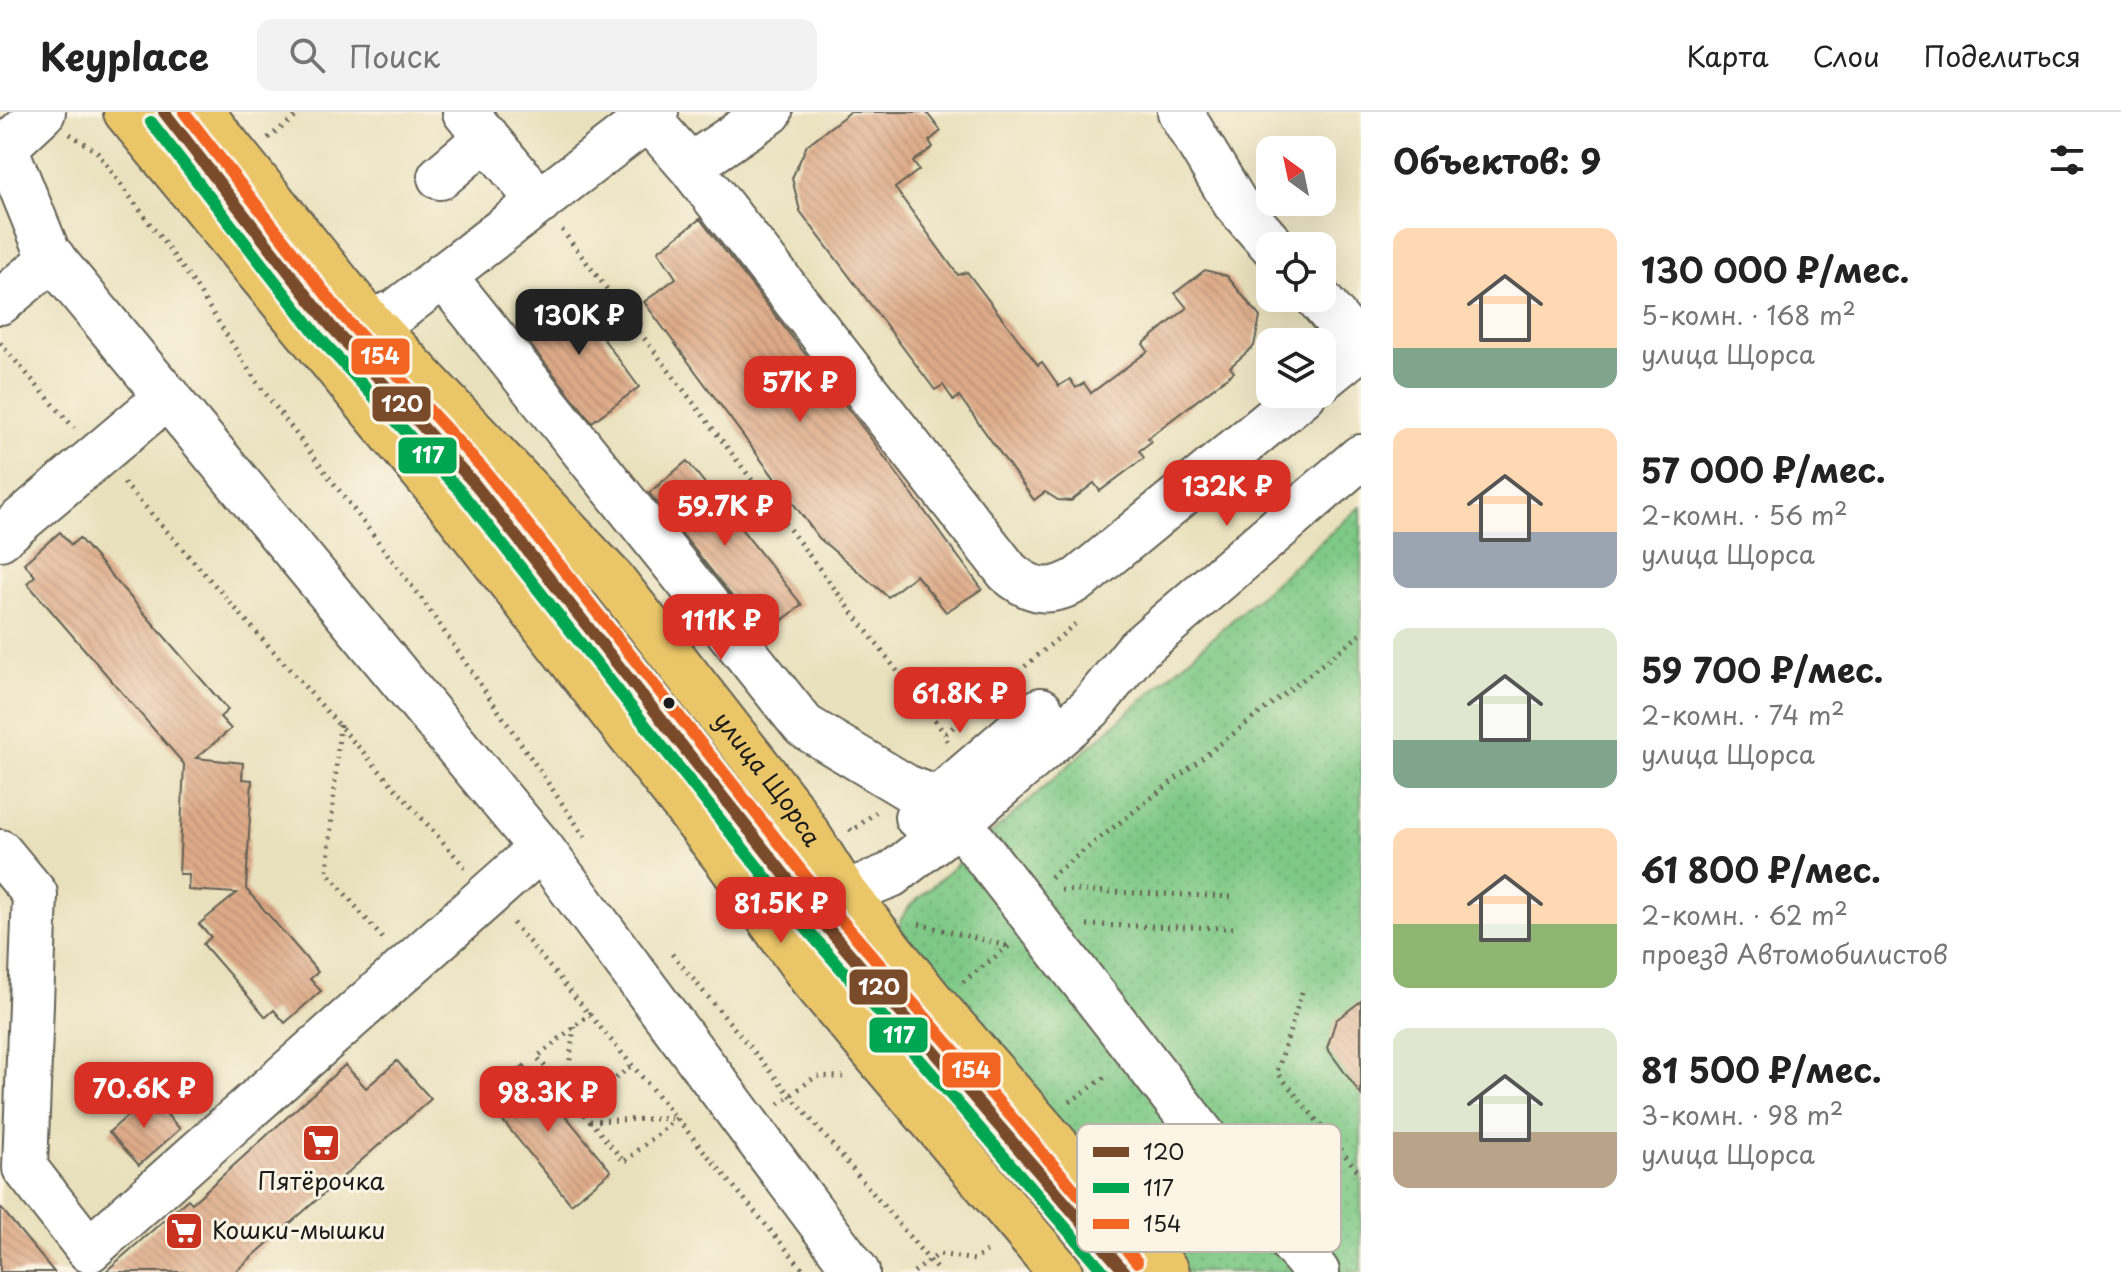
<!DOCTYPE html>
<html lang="ru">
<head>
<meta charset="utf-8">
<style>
	body { margin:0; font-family:"Playpen Sans",sans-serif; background:#f2f2f2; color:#222; height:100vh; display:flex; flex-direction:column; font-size:30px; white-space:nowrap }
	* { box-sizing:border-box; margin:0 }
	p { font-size:26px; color:#767676 }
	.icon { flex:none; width:44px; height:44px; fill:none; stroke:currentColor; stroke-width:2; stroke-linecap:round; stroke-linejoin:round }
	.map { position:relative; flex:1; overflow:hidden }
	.drawer { display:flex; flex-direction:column; background:#fff; width:760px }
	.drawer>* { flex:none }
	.needle { width:52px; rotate:327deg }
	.tools { position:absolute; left:1256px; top:24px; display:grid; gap:16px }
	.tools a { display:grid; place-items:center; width:80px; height:80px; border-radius:16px; background:#fff; box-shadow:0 8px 32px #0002; font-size:40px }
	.price { position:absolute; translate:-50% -68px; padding:0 18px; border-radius:16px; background:#d93025; color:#fff; font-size:26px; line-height:52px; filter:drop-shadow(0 2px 4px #0008) }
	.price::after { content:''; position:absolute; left:50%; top:48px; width:24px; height:18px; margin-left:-12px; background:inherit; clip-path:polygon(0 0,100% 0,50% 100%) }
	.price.active { background:#222; color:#fff }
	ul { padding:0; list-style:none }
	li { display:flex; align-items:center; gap:24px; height:200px; padding:0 32px }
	li span { display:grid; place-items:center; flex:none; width:224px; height:160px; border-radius:16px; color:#555 }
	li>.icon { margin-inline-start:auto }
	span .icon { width:96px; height:96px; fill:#fffc; stroke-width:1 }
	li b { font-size:34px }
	h2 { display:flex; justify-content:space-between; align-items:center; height:96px; padding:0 32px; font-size:34px }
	header { display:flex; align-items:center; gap:48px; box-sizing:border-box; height:112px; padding:0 40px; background:#fff; border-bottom:2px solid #e0e0e0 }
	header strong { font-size:38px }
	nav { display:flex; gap:44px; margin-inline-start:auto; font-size:28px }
	.search { width:560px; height:72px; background:#f2f2f2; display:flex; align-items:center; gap:20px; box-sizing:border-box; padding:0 28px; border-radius:16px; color:#767676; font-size:30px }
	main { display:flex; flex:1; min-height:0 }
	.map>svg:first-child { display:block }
	.grass { fill:url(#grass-dots); stroke:#4d7251; stroke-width:2 }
	.building { fill:url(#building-back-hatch) }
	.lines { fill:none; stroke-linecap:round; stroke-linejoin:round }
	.minor-casing { stroke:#646154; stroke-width:48 }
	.major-casing { stroke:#646154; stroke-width:48 }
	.path { stroke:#646154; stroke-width:5; stroke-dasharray:2 6; stroke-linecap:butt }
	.minor { stroke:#fff; stroke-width:44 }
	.major { stroke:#ebc669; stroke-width:44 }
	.bus-1-casing { stroke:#fcf5e5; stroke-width:18 }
	.bus-2-casing { stroke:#fcf5e5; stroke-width:18 }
	.bus-3-casing { stroke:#fcf5e5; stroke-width:18 }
	.bus-1 { stroke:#7a4b2a; stroke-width:12 }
	.bus-2 { stroke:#00a651; stroke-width:12 }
	.bus-3 { stroke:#f26522; stroke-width:12 }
	.bus-dot { fill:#1c1c1c; stroke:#fcf5e5; stroke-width:3 }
	.labels { text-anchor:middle; stroke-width:6; stroke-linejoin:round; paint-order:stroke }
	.street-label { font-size:24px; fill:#1c1c1c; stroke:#fcf5e5 }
	.poi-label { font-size:24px; fill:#1c1c1c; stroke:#fcf5e5 }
	.key { fill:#fcf5e5; stroke:#b9b4a9; stroke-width:2 }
	.key-label { font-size:22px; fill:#1c1c1c }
	.line-badge { stroke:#fcf5e5; stroke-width:3 }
	.badge-label { font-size:22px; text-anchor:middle; font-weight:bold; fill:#fff }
</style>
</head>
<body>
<header>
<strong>Keyplace</strong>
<div class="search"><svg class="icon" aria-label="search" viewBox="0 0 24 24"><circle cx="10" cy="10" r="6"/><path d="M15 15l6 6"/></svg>Поиск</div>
<nav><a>Карта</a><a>Слои</a><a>Поделиться</a></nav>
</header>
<main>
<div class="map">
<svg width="1361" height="1160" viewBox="0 0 1361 1160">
	<defs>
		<pattern id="grass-dots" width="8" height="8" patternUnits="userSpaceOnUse" patternTransform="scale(2)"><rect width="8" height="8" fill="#7ec986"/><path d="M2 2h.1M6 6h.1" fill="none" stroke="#6cac73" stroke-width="1.8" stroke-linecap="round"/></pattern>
		<pattern id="building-back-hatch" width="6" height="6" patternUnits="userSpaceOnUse" patternTransform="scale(2)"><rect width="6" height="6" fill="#da8"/><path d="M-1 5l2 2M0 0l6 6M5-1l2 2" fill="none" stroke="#bd9275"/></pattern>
	</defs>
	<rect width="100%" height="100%" fill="#fcf5e5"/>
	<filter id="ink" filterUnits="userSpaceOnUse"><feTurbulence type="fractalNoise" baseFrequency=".0125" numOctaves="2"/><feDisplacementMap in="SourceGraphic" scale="16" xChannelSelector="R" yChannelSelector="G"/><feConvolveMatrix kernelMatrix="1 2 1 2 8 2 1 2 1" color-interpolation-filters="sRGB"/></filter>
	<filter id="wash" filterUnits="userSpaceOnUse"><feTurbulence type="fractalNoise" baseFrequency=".006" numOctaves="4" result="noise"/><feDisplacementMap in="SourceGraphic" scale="32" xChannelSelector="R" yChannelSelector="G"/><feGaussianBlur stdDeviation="1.8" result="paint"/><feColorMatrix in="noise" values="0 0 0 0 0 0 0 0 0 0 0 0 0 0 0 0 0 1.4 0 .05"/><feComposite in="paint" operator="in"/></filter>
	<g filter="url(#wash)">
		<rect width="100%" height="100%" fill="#e9e1bd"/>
		<!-- grass -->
		<path class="grass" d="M1361,394V1160H1183L902,829L900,809L909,795Z"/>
		<g id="blocks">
			<!-- building -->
			<path class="building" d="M850,0H926L941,19L929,29L933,35L913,50L919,58L895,76L958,163L967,160L1038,253L1042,250L1059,274L1070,267L1076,276L1084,271L1091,281L1148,239L1143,232L1187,196L1175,181L1205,158L1227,164L1260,205L1254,234L1230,255L1234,260L1148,326L1151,330L1139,339L1144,346L1100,379L1094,371L1071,389L1058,388L1045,380L1034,388L959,284L954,289L943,273L935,278L800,99L792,66L807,33Z
				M700,107L866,320L982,477L946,500L916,463L888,485L819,426L644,190L676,166L658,139Z
				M569,180L639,275L592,310L518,217Z
				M687,349L802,493L763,523L649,381Z
				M60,420L71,433L79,426L228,598L220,605L231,617L196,646L243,651L242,667L252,668L246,777L318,860L310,867L321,879L285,911L274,898L266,905L203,832L211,825L199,812L237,781L188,778L189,762H179L184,652L27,471L35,464L24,451Z
				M1361,889V983L1327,936L1336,908Z
				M397,949L431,987L235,1160H105L188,1087L192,1091L345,953L366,976Z
				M524,953L611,1059L571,1092L484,986Z
				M150,984L180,1017L139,1053L109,1020Z
				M0,1095L54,1160H0Z"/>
		</g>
	</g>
	<g filter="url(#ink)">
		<use href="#blocks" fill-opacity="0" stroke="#646154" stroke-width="2"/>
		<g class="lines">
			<defs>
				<path id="minor" d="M164,0L330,213L473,370L818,805L1125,1160
					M465,0L540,90
					M1180,0L1235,91L1273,134
					M648,6L690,54L1008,460C1032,481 1051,483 1079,467L1304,282
					M5,35L48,141L541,736L857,1160
					M0,40L43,0
					M690,54L770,0
					M440,65L487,25
					M443,163L804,614L906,675L937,687L959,710L1234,1063L1317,1160
					M1318,186L1361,237
					M0,190L53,146
					M369,209L396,200L656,0
					M1322,267L1360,236
					M0,426L168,284
					M917,705L1041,598
					M0,740L35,782L25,1056L89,1138L541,736
					M845,781L891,763L959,710L1090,596L1137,538L1361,345"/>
				<g id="major">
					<path d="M126,0L451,394L726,747L812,867L1060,1160"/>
					<path id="s1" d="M201,0L369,209L614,469L792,697L845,781L934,892L1167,1160"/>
				</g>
			</defs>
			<!-- minor casing -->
			<use href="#minor" class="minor-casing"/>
			<!-- major casing -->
			<use href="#major" class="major-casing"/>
			<!-- path -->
			<path class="path" d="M70,22L97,40L193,170L256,269L424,490L585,725
				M268,26L302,0
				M562,118L945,622
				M0,231L74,316
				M124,371L465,755
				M340,613L327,760L382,826
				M947,629L945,622L1075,512
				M850,717L852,719L876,700
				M1050,765L1361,522
				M1061,778L1236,785
				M513,811L802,1156
				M919,812L1007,834
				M1087,813L1233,816
				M672,842L939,1160
				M963,870L1009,834
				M1302,880L1277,960L1361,1063
				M591,901L537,945L624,1050L677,1006
				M566,980L574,914
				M1070,990L1108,963
				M779,992L816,964L843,965
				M579,997L633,952
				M590,1009L676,1006
				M1171,1111L1205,1086
				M914,1160L939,1142L975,1148L990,1136"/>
			<!-- minor -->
			<use href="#minor" class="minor"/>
			<!-- major -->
			<use href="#major" class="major"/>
			<defs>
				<path id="bus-1" d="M164,0L330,213L473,370L818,805L1125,1160"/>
				<path id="bus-2" d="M151,10L317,223L461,380L805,815L1104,1160"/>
				<path id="bus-3" d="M184,0L342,203L486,360L830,795L1137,1150"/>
			</defs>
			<!-- bus-1 casing -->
			<use href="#bus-1" class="bus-1-casing"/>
			<!-- bus-2 casing -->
			<use href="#bus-2" class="bus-2-casing"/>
			<!-- bus-3 casing -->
			<use href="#bus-3" class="bus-3-casing"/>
			<!-- bus-1 -->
			<use href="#bus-1" class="bus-1"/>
			<!-- bus-2 -->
			<use href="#bus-2" class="bus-2"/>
			<!-- bus-3 -->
			<use href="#bus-3" class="bus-3"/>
		</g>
	</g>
	<!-- icons -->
	<defs>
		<symbol id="supermarket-square" viewBox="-11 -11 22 22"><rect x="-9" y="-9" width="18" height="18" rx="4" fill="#c8321e" stroke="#fcf5e5"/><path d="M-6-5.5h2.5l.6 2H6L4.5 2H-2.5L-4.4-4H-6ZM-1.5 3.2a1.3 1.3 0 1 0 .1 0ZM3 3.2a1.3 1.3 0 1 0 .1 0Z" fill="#fff"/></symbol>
	</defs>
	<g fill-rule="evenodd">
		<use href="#supermarket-square" x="299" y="1009" width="44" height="44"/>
		<use href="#supermarket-square" x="162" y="1097" width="44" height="44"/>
	</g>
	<!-- markers -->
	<circle class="bus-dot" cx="669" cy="591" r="7"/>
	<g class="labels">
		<!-- street labels -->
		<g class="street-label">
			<text dy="8" stroke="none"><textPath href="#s1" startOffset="876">улица Щорса</textPath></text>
		</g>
		<!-- poi labels -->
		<g class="poi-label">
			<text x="321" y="1078">Пятёрочка</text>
			<text x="212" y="1127" text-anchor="start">Кошки-мышки</text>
		</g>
	</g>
	<!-- legend -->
	<rect x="1077" y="1012" width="264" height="128" rx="12" class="key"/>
	<rect x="1093" y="1035" width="36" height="10" fill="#7a4b2a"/>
	<rect x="1093" y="1071" width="36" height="10" fill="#00a651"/>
	<rect x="1093" y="1107" width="36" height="10" fill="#f26522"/>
	<g class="key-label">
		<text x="1143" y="1048">120</text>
		<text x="1143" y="1084">117</text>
		<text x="1143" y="1120">154</text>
	</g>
	<g class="line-badge">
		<rect x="350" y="225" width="61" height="39" rx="8" fill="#f26522"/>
		<rect x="371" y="273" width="61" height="38" rx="8" fill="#7a4b2a"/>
		<rect x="397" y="324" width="61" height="39" rx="8" fill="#00a651"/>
		<rect x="848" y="856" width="61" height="38" rx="8" fill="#7a4b2a"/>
		<rect x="868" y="904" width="61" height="38" rx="8" fill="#00a651"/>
		<rect x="941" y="939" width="61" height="38" rx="8" fill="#f26522"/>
	</g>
	<g class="badge-label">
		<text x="380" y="252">154</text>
		<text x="402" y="300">120</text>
		<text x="428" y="351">117</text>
		<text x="879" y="883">120</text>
		<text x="899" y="931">117</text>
		<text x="971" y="966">154</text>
	</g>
</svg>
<div class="tools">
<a><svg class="needle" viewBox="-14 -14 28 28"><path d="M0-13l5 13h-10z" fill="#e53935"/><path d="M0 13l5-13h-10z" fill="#767676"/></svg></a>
<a><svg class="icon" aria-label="locate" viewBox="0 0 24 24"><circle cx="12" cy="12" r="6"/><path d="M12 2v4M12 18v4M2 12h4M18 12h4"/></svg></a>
<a><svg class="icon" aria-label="layers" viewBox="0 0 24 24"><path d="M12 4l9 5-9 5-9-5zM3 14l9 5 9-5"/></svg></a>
</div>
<b class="price active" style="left:579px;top:245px">130K ₽</b>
<b class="price" style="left:800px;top:312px">57K ₽</b>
<b class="price" style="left:1227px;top:416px">132K ₽</b>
<b class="price" style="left:725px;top:436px">59.7K ₽</b>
<b class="price" style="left:721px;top:550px">111K ₽</b>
<b class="price" style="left:960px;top:623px">61.8K ₽</b>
<b class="price" style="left:781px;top:833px">81.5K ₽</b>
<b class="price" style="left:144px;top:1018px">70.6K ₽</b>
<b class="price" style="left:548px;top:1022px">98.3K ₽</b>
</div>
<section class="drawer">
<h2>Объектов: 9<svg class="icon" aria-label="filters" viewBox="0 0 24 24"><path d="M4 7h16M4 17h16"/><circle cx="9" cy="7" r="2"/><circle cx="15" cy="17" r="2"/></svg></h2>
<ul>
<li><span style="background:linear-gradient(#ffd9b3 75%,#7fa58c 0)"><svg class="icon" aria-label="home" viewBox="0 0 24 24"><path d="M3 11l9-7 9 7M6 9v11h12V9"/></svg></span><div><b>130 000 ₽/мес.</b><p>5-комн. · 168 m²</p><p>улица Щорса</p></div></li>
<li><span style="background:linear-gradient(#ffd9b3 65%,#9aa5b1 0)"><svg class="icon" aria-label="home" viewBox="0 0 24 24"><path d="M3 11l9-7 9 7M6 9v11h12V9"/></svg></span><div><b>57 000 ₽/мес.</b><p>2-комн. · 56 m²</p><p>улица Щорса</p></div></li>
<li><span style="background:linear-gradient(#dfe7d0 70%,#7fa58c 0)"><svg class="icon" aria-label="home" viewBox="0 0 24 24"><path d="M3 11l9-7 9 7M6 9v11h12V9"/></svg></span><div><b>59 700 ₽/мес.</b><p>2-комн. · 74 m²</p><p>улица Щорса</p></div></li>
<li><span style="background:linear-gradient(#ffd9b3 60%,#8fb573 0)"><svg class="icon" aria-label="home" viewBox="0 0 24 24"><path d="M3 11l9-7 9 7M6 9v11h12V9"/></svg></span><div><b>61 800 ₽/мес.</b><p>2-комн. · 62 m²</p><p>проезд Автомобилистов</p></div></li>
<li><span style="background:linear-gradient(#dfe7d0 65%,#b9a48a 0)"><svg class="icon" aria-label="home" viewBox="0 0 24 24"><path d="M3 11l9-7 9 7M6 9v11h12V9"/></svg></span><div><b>81 500 ₽/мес.</b><p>3-комн. · 98 m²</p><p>улица Щорса</p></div></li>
</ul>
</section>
</main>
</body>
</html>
